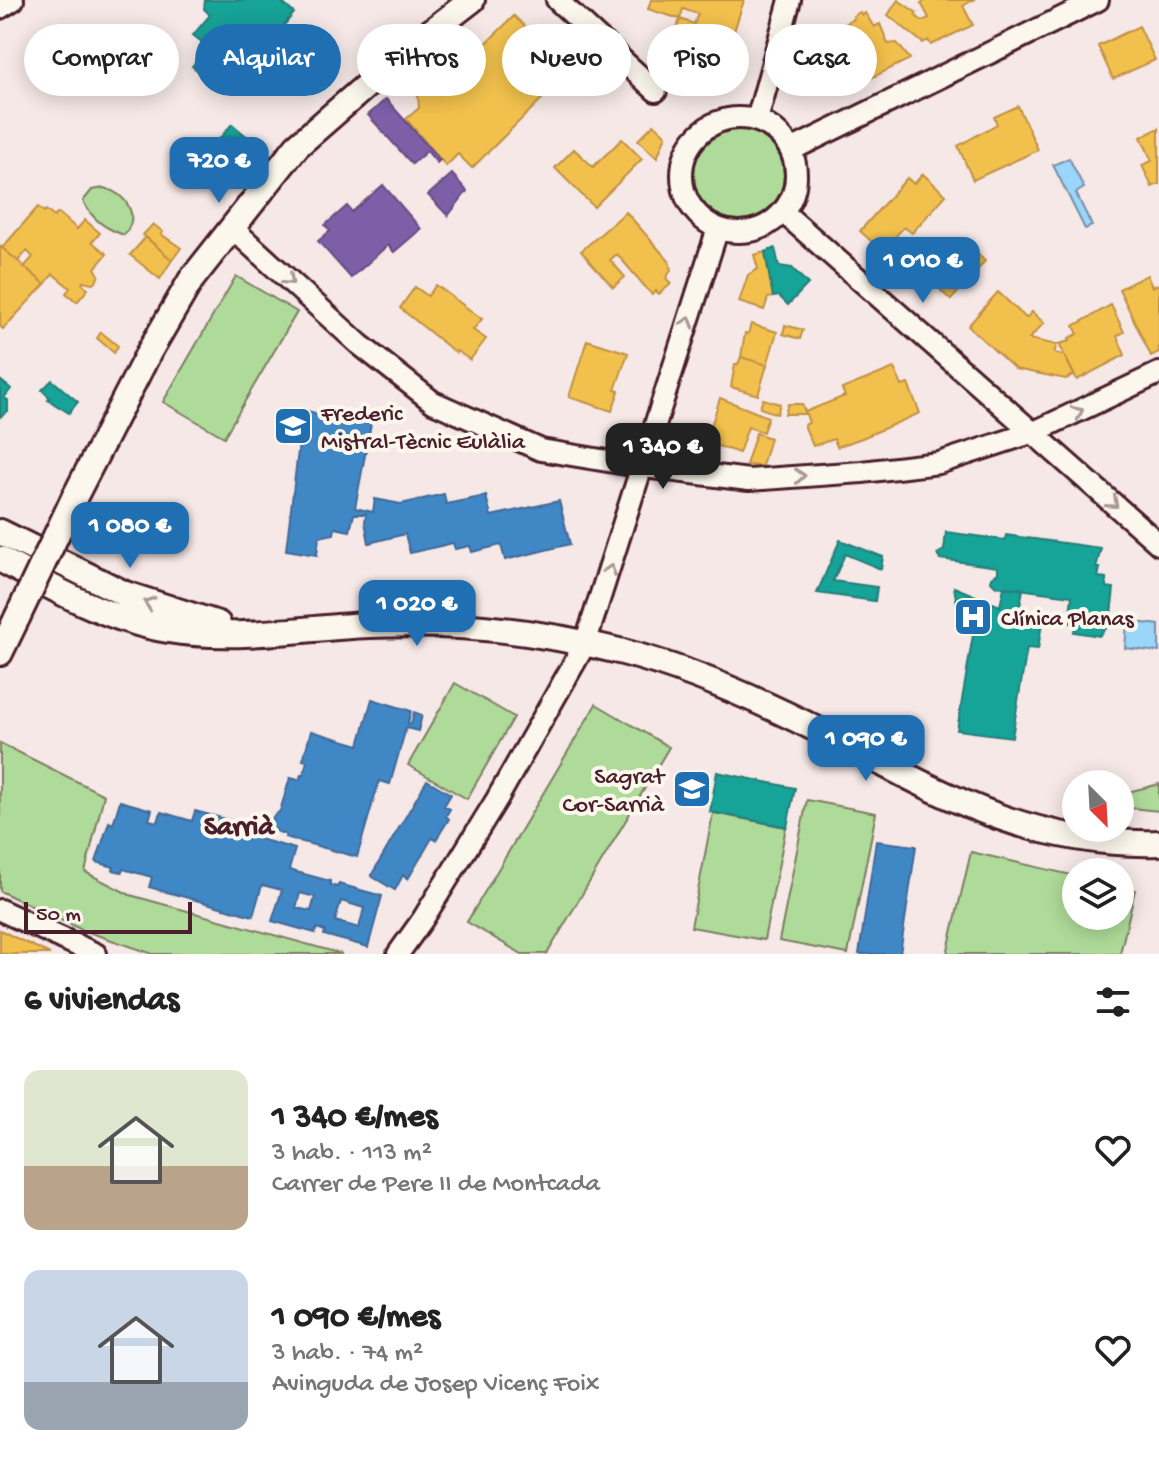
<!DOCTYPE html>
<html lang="es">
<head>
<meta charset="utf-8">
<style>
	body { margin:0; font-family:"Gochi Hand",sans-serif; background:#f2f2f2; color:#222; height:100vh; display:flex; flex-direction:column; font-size:30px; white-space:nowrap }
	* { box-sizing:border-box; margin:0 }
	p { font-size:26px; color:#767676 }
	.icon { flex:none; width:44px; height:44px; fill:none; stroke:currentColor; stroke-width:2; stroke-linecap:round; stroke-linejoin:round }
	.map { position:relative; height:954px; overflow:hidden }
	.drawer { display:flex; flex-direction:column; background:#fff; flex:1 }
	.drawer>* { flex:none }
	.guide { position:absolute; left:24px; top:24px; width:1112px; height:72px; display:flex; gap:16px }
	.needle { width:52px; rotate:156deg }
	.fabs { position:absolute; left:1062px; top:770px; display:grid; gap:16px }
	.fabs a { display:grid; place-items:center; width:72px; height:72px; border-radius:50%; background:#fff; box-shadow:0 4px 20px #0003; font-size:40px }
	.scale { position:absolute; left:24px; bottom:20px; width:168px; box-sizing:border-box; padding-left:8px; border:4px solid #4a1f2b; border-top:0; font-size:22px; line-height:28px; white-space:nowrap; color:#4a1f2b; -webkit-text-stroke:6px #fbf7ec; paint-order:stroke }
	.price { position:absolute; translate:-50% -68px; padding:0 18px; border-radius:16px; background:#1f6fb2; color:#fff; font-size:26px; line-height:52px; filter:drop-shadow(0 2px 4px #0008) }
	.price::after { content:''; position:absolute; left:50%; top:48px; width:24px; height:18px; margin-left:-12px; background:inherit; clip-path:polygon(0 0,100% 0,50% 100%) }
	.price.selected { background:#222; color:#fff }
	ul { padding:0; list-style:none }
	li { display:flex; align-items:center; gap:24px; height:200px; padding:0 24px }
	li span { display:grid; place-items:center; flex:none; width:224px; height:160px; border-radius:16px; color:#555 }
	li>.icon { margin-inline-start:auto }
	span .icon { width:96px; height:96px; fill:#fffc; stroke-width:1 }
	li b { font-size:34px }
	h2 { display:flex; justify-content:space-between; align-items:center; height:96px; padding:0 24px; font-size:34px }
	.pill { padding:0 28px; border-radius:36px; background:#fff; box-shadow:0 4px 20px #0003; font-size:28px; line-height:72px }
	.pill.selected { background:#1f6fb2; color:#fff }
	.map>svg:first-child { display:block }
	.green { fill:#aedb99; stroke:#7c7d62; stroke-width:2 }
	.water { fill:#99d6fa; stroke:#798da7; stroke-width:2 }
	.homes { fill:#f2c14e; stroke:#c09044; stroke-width:2; fill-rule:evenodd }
	.offices { fill:#7b5ea7; stroke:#6c4b82; stroke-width:2 }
	.schools { fill:#3f88c5; stroke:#426897; stroke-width:2; fill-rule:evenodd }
	.public { fill:#17a398; stroke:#267b77; stroke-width:2 }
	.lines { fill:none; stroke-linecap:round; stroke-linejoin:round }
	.minor-casing { stroke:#4a1f2b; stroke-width:26 }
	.tertiary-casing { stroke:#4a1f2b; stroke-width:30 }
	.minor { stroke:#fbf7ec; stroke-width:20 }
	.tertiary { stroke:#fbf7ec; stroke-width:24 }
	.tertiary-bridge-casing { stroke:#4a1f2b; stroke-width:30; stroke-linecap:butt }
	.tertiary-bridge { stroke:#fbf7ec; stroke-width:24 }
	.oneway { stroke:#ab9695 }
	.labels { text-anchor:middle; stroke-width:8; stroke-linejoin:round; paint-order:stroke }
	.poi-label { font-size:24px; fill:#4a1f2b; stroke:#fbf7ec; text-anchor:start }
	.quarter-label { font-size:28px; font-weight:bold; fill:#4a1f2b; stroke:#fbf7ec }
</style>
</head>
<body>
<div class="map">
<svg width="1159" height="954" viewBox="0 0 1159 954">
	<rect width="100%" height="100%" fill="#f5e8e7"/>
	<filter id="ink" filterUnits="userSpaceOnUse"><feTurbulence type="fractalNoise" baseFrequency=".0125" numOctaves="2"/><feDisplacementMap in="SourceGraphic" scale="16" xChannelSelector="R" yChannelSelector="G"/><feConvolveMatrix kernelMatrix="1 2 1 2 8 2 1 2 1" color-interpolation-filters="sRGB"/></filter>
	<g filter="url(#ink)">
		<!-- green -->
		<path class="green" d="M692 174a46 46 0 1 1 92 0a46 46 0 1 1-92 0Z
			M104,188C126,194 141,215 124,235C104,228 92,219 83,201L92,190Z
			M236,276L297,312L224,437L163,402Z
			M455,683L514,717L467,799L408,765Z
			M596,704L669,747L547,954H522L467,922Z
			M0,743L104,795L85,872L130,895L342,954H153L82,930L0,891Z
			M1159,784V811L1120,807V794Z
			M807,800L876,813L848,954L779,941Z
			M713,813L786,827L764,940L691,927Z
			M971,852L1076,876V916H1120V887L1135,890L1120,954H947Z"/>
		<!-- water -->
		<path class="water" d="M1069,158L1084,188L1076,193L1092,226L1085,229L1053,165Z
			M1127,621L1159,625V652L1125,648Z"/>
		<!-- homes -->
		<path class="homes" d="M651,0H744L725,60L705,54L709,40L676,31L680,19L648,9ZM683,9L698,14L694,24L680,19Z
			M898,0L917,13L915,15L922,21L929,18L921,3L927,0H973L963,6L973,25L931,45L928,40L923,43L888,15Z
			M860,12L862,15L865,13L874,27L880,24L888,44L897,43L910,59L857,85L854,80L835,90L824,70L849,56L851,50L839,27L854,19L853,16Z
			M514,16L571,70L472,168L458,154L446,166L406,119L419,108L416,75L444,54L465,64Z
			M1139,26L1155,60L1113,79L1098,46Z
			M1018,106L1038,150L973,180L958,146L997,124L994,117Z
			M654,124L666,135L657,158L638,140Z
			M1159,128V184L1152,187L1142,165L1152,161L1141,137Z
			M622,139L642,159L594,207L555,168L574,149L593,167Z
			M923,174L946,195L912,233L904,227L882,251L860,231L907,178L914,184Z
			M38,207L44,212L46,210L54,217L58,213L60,214L77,229L85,220L100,233L92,242L107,254L95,268L99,275L96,282L92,283L84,281L82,283L88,289L77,302L66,293L70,288L53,274L45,284L24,267L33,257L27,251L18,261L2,248Z
			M626,212L669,261L671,270L666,278L671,284L659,294L656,291L652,295L617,254L610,260L625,277L613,287L581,251Z
			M153,224L163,232L161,234L181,248L172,260L143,235Z
			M146,237L172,260L160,279L130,255Z
			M0,246L45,284L3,329L0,326Z
			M765,252L773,297L768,298L764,310L739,302L748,275L758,269L754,255Z
			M975,252L985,261L951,300L941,291L945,286L928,271L941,256L958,271Z
			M1147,275L1152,287L1159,284V352L1151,356L1119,289Z
			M436,285L482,319L473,330L486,339L470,360L457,351L456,353L400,308L415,287L428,296Z
			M998,292L1026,318L1032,312L1044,323L1029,339L1057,345L1054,353L1064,355L1074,375L1066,379L1015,369L968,326Z
			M1111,305L1124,332L1117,336L1125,355L1077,380L1059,344L1070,341L1069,338L1078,334L1074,326Z
			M751,324L777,332L767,365L741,357L745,333L748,334Z
			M785,325L803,330L800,339L783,334Z
			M101,332L118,346L114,353L97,338Z
			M587,340L628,353L615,390L619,391L612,411L569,397Z
			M741,357L767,365L758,395L731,387L735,364H738Z
			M894,368L902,386L908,384L920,413L862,438L837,447L834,439L813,446L804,425L809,423L806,414H785L788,404H802L805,412L845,396L842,389Z
			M720,398L768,417L763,432L748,427L739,453L706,442Z
			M763,399L780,404L777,414L760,408Z
			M756,433L770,438L762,466L746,465Z
			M0,930L16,938L50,954H0Z"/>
		<!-- offices -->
		<path class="offices" d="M386,99L440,160L437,163L427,151L412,164L368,115Z
			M452,174L467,191L448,216L428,195Z
			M383,185L421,229L394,252L388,245L351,278L318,241L330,231L325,225L347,206L352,212Z"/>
		<!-- schools -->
		<path class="schools" d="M303,410L335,418L349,419L350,414L372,418L355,508L373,512L375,499L401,504L444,494L446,504L486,496L491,516L559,501L570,544L505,560L501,545L472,552L470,546L455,549L453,543L410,553L405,534L369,543L365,522L366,514H354L350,531L335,528L334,534L319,537L317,555L286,550Z
			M372,699L411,711L408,723L411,724L414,712L422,715L418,731L406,728L390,784L379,781L357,857L285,837L286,835L276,831L272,826V818L280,811L290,778L299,780L301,775L303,776L307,761L303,760L311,731L359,745Z
			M427,780L451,794L444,806L450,809L446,816L449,819L436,840L432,838L408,879L403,875L395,890L371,876Z
			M120,801L152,810L149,820L158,822L161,812L192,821L195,811L255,827L253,837L295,849L289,870L330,881V885L337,887L339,884L382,896L368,947L324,935L325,931L317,928L315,933L272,921L282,890L262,885L253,916L149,887L152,877L123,869L122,872L113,870L114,867L96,862L109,822L113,824ZM300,893L315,897L311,911L296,908ZM341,901L364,908L359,928L335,921Z
			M876,841L916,846L900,954H859Z"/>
		<!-- public -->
		<path class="public" d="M205,0H279L294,13L276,35L283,41L281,50L266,65L253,57L238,75L234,71L229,76L225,73L215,85L192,66L208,47L193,35L210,15L204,9Z
			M232,124L261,148L226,189L199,163Z
			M775,248L779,266L792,268L808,284L788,305L779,296L773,297L765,252Z
			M0,380L11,389L4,398L8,400V411L0,417Z
			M52,380L78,402L69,413L48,400L50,398L42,390Z
			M946,532L1005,540L1006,535L1101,548L1096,568H1100L1098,577L1106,578V587L1114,588L1110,624L1099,636L1074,632L1075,626L1069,622L1072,596L996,586L991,581L992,577L998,573V567L940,559L937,554L944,550Z
			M840,540L883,557L881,569L845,554L833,581L877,587L875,601L817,593Z
			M954,587L1000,606L1004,587L1023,589L1019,613L1042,623L1038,649L1027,648L1012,737L957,730L974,629L961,628Z
			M717,772L795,788L787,827L710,812Z"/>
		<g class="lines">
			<defs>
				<path id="minor" d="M557,0L656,91
					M0,8L13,0
					M682 175a57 57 0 1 1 114 0a57 57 0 1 1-114 0Z
					M757,120L790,0
					M791,150L1098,0
					M783,212L1159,544
					M232,228L359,344L433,402L541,450L644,467L749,480L862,472L939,463L1034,432L1159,373
					M0,910L96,954
					M398,954L423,919L497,799L585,644L718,228"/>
				<path id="tertiary" d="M74,498L149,352L191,280L232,228L297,146L406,51L472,0
					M0,532L125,594L218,624
					M0,559C52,588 108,620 168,630C234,641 303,628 369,625C455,621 540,631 623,652C692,670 759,700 822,732C935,790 1026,847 1159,843
					M0,653L17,618"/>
			</defs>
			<!-- minor casing -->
			<use href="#minor" class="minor-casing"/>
			<!-- tertiary casing -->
			<use href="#tertiary" class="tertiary-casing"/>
			<!-- minor -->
			<use href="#minor" class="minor"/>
			<!-- tertiary -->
			<use href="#tertiary" class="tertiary"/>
			<defs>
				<path id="tertiary-bridge" d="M17,618L74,498"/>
			</defs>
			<!-- tertiary-bridge casing -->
			<use href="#tertiary-bridge" class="tertiary-bridge-casing"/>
			<!-- tertiary-bridge -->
			<use href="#tertiary-bridge" class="tertiary-bridge"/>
		</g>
		<!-- one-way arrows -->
		<defs><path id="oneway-chevron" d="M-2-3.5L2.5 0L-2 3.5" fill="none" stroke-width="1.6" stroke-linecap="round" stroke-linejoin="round" transform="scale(2)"/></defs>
		<g class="oneway">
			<use href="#oneway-chevron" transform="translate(289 280) rotate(42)"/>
			<use href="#oneway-chevron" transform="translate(688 322) rotate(-73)"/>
			<use href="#oneway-chevron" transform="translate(1078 412) rotate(-25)"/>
			<use href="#oneway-chevron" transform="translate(800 476) rotate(-4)"/>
			<use href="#oneway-chevron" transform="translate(1113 503) rotate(41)"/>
			<use href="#oneway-chevron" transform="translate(610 570) rotate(-72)"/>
			<use href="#oneway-chevron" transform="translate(149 603) rotate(-161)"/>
		</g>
	</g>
	<!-- icons -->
	<defs>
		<symbol id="school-square" viewBox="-11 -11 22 22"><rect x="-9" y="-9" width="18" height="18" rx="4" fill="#1f6fb2" stroke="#fbf7ec"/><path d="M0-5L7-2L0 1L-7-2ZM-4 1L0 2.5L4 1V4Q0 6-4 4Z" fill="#fff"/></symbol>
		<symbol id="hospital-square" viewBox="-11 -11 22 22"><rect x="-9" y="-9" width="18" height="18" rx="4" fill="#1f6fb2" stroke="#fbf7ec"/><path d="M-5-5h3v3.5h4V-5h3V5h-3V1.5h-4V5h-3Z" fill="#fff"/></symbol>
	</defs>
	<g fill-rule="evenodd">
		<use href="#school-square" x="271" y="404" width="44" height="44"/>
		<use href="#hospital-square" x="951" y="595" width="44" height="44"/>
		<use href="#school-square" x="670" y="767" width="44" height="44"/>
	</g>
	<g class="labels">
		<!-- poi labels -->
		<g class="poi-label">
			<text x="321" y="420">Frederic<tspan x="321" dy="28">Mistral-Tècnic Eulàlia</tspan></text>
			<text x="1001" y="625">Clínica Planas</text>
			<text x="664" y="783" text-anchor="end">Sagrat<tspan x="664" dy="28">Cor-Sarrià</tspan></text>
		</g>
		<!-- quarter labels -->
		<g class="quarter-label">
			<text x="239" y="834">Sarrià</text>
		</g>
	</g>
</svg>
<div class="fabs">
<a><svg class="needle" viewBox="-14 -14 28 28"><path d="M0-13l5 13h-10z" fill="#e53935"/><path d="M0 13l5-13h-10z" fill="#767676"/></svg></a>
<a><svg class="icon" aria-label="layers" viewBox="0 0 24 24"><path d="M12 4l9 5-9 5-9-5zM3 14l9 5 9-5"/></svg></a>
</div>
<div class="scale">50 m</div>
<b class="price" style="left:219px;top:205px">720 €</b>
<b class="price" style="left:923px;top:305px">1 010 €</b>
<b class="price selected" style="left:663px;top:491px">1 340 €</b>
<b class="price" style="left:130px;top:570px">1 080 €</b>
<b class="price" style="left:417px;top:648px">1 020 €</b>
<b class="price" style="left:866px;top:783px">1 090 €</b>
<div class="guide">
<a class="pill">Comprar</a>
<a class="pill selected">Alquilar</a>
<a class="pill">Filtros</a>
<a class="pill">Nuevo</a>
<a class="pill">Piso</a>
<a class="pill">Casa</a>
</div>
</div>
<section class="drawer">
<h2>6 viviendas<svg class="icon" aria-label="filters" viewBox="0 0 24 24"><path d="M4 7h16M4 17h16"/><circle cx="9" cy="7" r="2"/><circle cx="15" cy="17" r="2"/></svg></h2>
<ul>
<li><span style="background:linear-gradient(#dfe7d0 60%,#b9a48a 0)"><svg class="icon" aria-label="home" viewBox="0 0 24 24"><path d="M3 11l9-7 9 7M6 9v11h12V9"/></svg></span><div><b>1 340 €/mes</b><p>3 hab. · 113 m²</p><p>Carrer de Pere II de Montcada</p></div><svg class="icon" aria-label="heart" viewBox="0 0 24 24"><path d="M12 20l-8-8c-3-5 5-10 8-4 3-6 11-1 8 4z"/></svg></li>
<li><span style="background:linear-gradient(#c9d6e8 70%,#9aa5b1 0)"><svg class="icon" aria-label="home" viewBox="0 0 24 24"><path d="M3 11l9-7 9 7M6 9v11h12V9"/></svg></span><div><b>1 090 €/mes</b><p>3 hab. · 74 m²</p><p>Avinguda de Josep Vicenç Foix</p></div><svg class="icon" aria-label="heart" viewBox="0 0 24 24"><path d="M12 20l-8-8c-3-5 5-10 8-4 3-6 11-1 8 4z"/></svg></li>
</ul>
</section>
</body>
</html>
